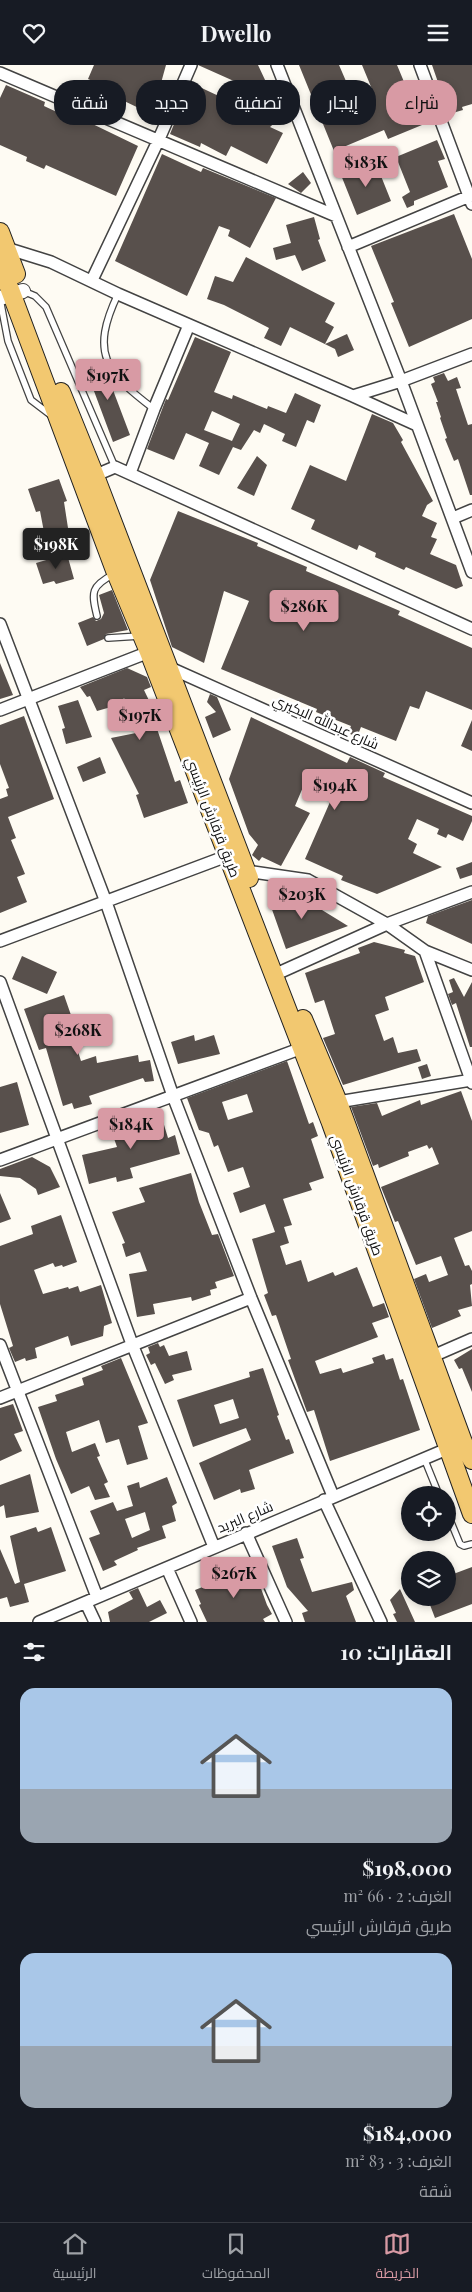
<!DOCTYPE html>
<html lang="ar">
<head>
<meta charset="utf-8">
<style>
	body { margin:0; font-family:"Playfair Display",Cairo,serif; background:#20242c; color:#f1f3f6; direction:rtl; height:100vh; display:flex; flex-direction:column; font-size:19px; white-space:nowrap }
	* { box-sizing:border-box; margin:0 }
	p { font-size:16px; color:#9ea1a6 }
	.icon { flex:none; width:28px; height:28px; fill:none; stroke:currentColor; stroke-width:2; stroke-linecap:round; stroke-linejoin:round }
	.map { position:relative; height:1557px; overflow:hidden; direction:ltr }
	.side { display:flex; flex-direction:column; background:#171b24; flex:1 }
	.side>* { flex:none }
	.top-card { position:absolute; left:15px; top:15px; width:442px; height:45px; direction:rtl; display:flex; gap:10px }
	.fabs { position:absolute; left:401px; top:1421px; display:grid; gap:10px }
	.fabs a { display:grid; place-items:center; width:55px; height:55px; border-radius:50%; background:#171b24; box-shadow:0 2px 8px #0003; font-size:25px }
	.price { position:absolute; translate:-50% -42px; padding:0 11px; border-radius:5px; background:#d89aa4; color:#111; font-size:16px; line-height:32px; filter:drop-shadow(0 1px 2px #0008) }
	.price::after { content:''; position:absolute; left:50%; top:30px; width:15px; height:11px; margin-left:-8px; background:inherit; clip-path:polygon(0 0,100% 0,50% 100%) }
	.price.current { background:#222; color:#fff }
	ul { padding:0; list-style:none }
	li { display:grid; align-content:center; gap:10px; height:265px; padding:0 20px }
	li span { display:grid; place-items:center; height:155px; border-radius:15px; color:#555 }
	li>.icon { margin-inline-start:auto }
	span .icon { width:90px; height:90px; fill:#fffc; stroke-width:1 }
	li b { font-size:21px }
	h2 { display:flex; justify-content:space-between; align-items:center; height:60px; padding:0 20px; font-size:21px }
	.pill { padding:0 18px; border-radius:20px; background:#171b24; box-shadow:0 2px 8px #0003; font-size:18px; line-height:45px }
	.pill.current { background:#d89aa4; color:#111 }
	header { display:flex; justify-content:space-between; align-items:center; height:65px; padding:0 20px; background:#171b24; font-size:22px; font-weight:700 }
	.dock { display:flex; justify-content:space-around; align-items:center; height:70px; border-top:1px solid #363941; background:#171b24; font-size:14px; color:#9ea1a6 }
	.dock a { display:grid; justify-items:center; gap:2px }
	.dock .current { color:#d89aa4 }
	.map>svg:first-child { display:block }
	.building { fill:#58504c; fill-rule:evenodd }
	.lines { fill:none; stroke-linecap:round; stroke-linejoin:round }
	.service-casing { stroke:#434343; stroke-width:8 }
	.minor-casing { stroke:#434343; stroke-width:14 }
	.tertiary-casing { stroke:#434343; stroke-width:16 }
	.primary-casing { stroke:#212121; stroke-width:20 }
	.service { stroke:#fff; stroke-width:5.5 }
	.minor { stroke:#fff; stroke-width:11 }
	.tertiary { stroke:#fff; stroke-width:14 }
	.primary { stroke:#f2c870; stroke-width:18 }
	.labels { text-anchor:middle; stroke-width:5; stroke-linejoin:round; paint-order:stroke }
	.street-label { font-size:14px; fill:#101010; stroke:#fff }
</style>
</head>
<body>
<header><svg class="icon" aria-label="menu" viewBox="0 0 24 24"><path d="M4 6h16M4 12h16M4 18h16"/></svg>Dwello<svg class="icon" aria-label="heart" viewBox="0 0 24 24"><path d="M12 20l-8-8c-3-5 5-10 8-4 3-6 11-1 8 4z"/></svg></header>
<div class="map">
<svg width="472" height="1557" viewBox="0 0 472 1557">
	<rect width="100%" height="100%" fill="#fefbf3"/>
	<!-- building -->
	<path class="building" d="M94,0H166L161,18L145,46L95,22L97,18L88,14Z
		M198,0H258L282,51L270,62L283,68L267,99L231,81L226,91L201,78L200,82L170,69L191,18L238,40L245,21Z
		M299,0H339L355,37L374,29L362,0H397L422,60L388,74L384,65L334,86Z
		M432,0H472V39L462,42L463,45L449,49L442,22L440,23Z
		M6,20L45,37L44,41L74,55L76,51L138,81L116,131L46,100L44,104L26,96L27,92L0,80V33Z
		M437,75L445,94L438,96L448,122L414,136V140L407,143L402,132L410,127L396,92Z
		M162,89L201,107L203,103L276,133L250,183L228,171L230,165L219,161L187,231L115,196Z
		M375,96L391,136L357,150L341,110Z
		M303,107L311,118L301,128L288,119Z
		M454,149L472,194V254L409,282L391,238L394,237L371,181Z
		M314,152L320,174L318,175L326,196L302,206L295,190L276,195L273,183L291,178L286,160Z
		M246,192L335,238L325,257L334,262L325,279L347,269L354,285L338,292L335,284L290,262L281,281L264,273L269,263L224,240L207,234L215,211L233,217Z
		M195,272L231,287L214,327L232,334L233,330L267,344L268,341L286,348L295,328L321,340L314,358L307,355L296,382L282,376L285,369L264,359L260,368L254,365L241,385L233,382L219,410L199,401L209,378L186,368L174,395L147,384L166,334L168,335ZM212,346L240,359L232,376L204,365Z
		M102,296L130,370L113,377L85,302Z
		M444,308L448,316L457,312L461,323L456,324L468,360L472,359V430H470L458,394L454,396L445,374L447,373L440,353L441,352L436,337H438L431,319L435,317L433,312Z
		M372,349L393,358L403,375L401,377L433,436L427,440L422,451L437,458L431,472L437,474L430,489L456,500L463,521L456,524L406,502L404,505L375,492L376,488L359,480L357,485L311,464L315,455L291,444L310,400L346,416Z
		M257,391L267,400L254,431L237,423Z
		M59,414L67,436L64,437L68,463L44,467L40,446L36,447L28,424Z
		M178,446L258,478L257,481L307,502L306,506L400,546L398,550L472,583V645L426,626L419,644L410,641L396,676L361,662L357,672L348,668L351,661L316,647L317,644L221,604L249,536L224,526L204,598L172,582L150,515Z
		M67,489L74,514L56,519L54,516L43,519L36,498Z
		M112,525L128,565L106,569L104,574L87,581L78,558L93,552L96,556L101,554L104,548L99,530Z
		M0,598L13,630L0,634Z
		M127,603L147,612L151,622L144,625L155,648L152,649L175,717L180,715L188,738L144,753L136,730L139,729L111,673L141,667L124,633L114,650L111,642L97,646L90,631L87,632L80,622Z
		M210,629L217,632L231,665L213,673L205,652L216,647L207,637Z
		M78,635L92,672L66,679L62,664L65,663L58,641Z
		M24,651L54,734L8,752L16,773L11,775L25,809L17,812L27,837L0,848V734L8,731L6,724L9,723L0,699V660Z
		M251,652L347,698L350,692L385,708L383,712L472,751V756L463,776L448,769L446,773L437,769L439,764L417,754L408,774L417,779L413,788L442,802L377,829L341,815L343,811L305,794L337,721L309,708L295,741L310,748L281,801L262,792L259,796L252,790L258,780L249,769L229,714Z
		M472,655V686L461,681Z
		M100,692L106,708L83,717L77,702Z
		M472,797V810L460,814L456,803Z
		M296,829L348,861L286,884L269,836Z
		M472,835V879L426,858L428,851Z
		M374,877L405,885L404,888L415,891L424,917L385,932L389,945L375,950L384,976L393,972L398,988L417,984L421,996L343,1020L323,973L335,969L324,935L315,938L305,908L360,888L358,883Z
		M22,891L57,907L47,929L12,914Z
		M454,913L464,932L472,917V982H470L456,938L452,940L448,929L453,927L449,915Z
		M64,930L72,953L76,952L82,972L74,974L81,996L96,991L97,998L138,990L139,997L150,995L154,1016L145,1017L143,1013L89,1031L92,1039L74,1044L72,1038L63,1041L46,983L39,985L24,944Z
		M194,970L195,976L214,970L220,989L178,999L171,977Z
		M287,996L309,1059L313,1057L318,1071L311,1074L324,1113L309,1118L312,1125L283,1134L292,1160L284,1162L289,1178L280,1181L286,1200L301,1195L308,1217L333,1207L335,1211L357,1202L373,1242L384,1238L389,1252L372,1258L378,1272L315,1296L320,1309L341,1303L343,1308L374,1298L372,1293L384,1289L386,1295L393,1293L400,1315L403,1314L420,1365L330,1396L314,1345L307,1347L288,1295L291,1294L276,1250L272,1251L264,1230L268,1228L252,1174L275,1167L265,1139L240,1148L233,1128L250,1122L243,1102L228,1107L218,1080L214,1082L209,1068L199,1065L187,1033ZM247,1029L253,1047L228,1055L222,1037Z
		M427,999L431,1011L422,1014L418,1002Z
		M17,1017L29,1060L0,1068V1022Z
		M461,1026L472,1056V1166L454,1173L465,1201L469,1200L472,1206V1219L470,1220L472,1241L458,1245L461,1251L432,1263L414,1214L426,1209L429,1217L448,1210L441,1191L416,1200L398,1156L395,1157L381,1122L439,1099L432,1082L429,1084L427,1080L408,1087L409,1091L379,1103L378,1099L373,1101L351,1042L377,1038L382,1051L420,1035L421,1040Z
		M161,1050L168,1073L175,1070L180,1089L130,1103L133,1113L117,1117L116,1112L89,1119L82,1090L117,1082L110,1062L121,1058L122,1061Z
		M32,1092L50,1102L60,1122L38,1130L36,1124L20,1113L0,1111V1104Z
		M191,1108L199,1137L212,1170L218,1169L234,1211L215,1217L217,1223L210,1225L211,1230L192,1236L191,1232L153,1239L155,1249L137,1252L129,1209L147,1206L140,1187L126,1192L122,1179L125,1178L112,1147L145,1137L139,1123Z
		M0,1128L11,1154L0,1158Z
		M61,1150L77,1197L63,1202L62,1200L55,1202L53,1198L34,1205L43,1229L68,1222L69,1224L78,1221L80,1227L101,1220L112,1258L104,1261L103,1271L71,1281L68,1271L35,1283L37,1293L26,1296L25,1293L15,1297L9,1283L13,1281L0,1239V1181L33,1169L31,1161Z
		M158,1278L160,1282L164,1280L169,1291L187,1286L192,1305L172,1310L174,1315L165,1319L155,1298L151,1300L146,1290L150,1288L148,1282Z
		M472,1284V1327L462,1303L459,1304L454,1295Z
		M121,1293L148,1358L138,1361L148,1394L127,1400L119,1374L106,1378L99,1355L66,1367L72,1387L95,1378L100,1391L97,1392L108,1417L104,1419L110,1432L95,1435L89,1421L71,1429L56,1394L38,1342L57,1336L55,1330L84,1320L82,1313L103,1305L101,1301Z
		M263,1303L279,1350L277,1351L286,1375L289,1374L294,1388L249,1405L255,1424L241,1428L240,1424L214,1435L199,1398L251,1375L246,1363L193,1382L177,1335L250,1312L249,1307ZM233,1334L239,1353L220,1359L214,1340Z
		M13,1339L23,1366L14,1369L22,1386L0,1396V1343Z
		M30,1409L39,1447L6,1453L4,1440L0,1442V1420Z
		M167,1412L177,1438L172,1441L176,1456L162,1461L166,1473L137,1483L138,1485L114,1496L117,1500L103,1506L89,1473L100,1469L90,1446L113,1437L117,1446L133,1441L127,1421L139,1417L140,1423ZM145,1447L150,1465L132,1473L125,1454Z
		M36,1462L38,1467L51,1462L66,1506L24,1519L29,1537L10,1542L7,1532L0,1534V1484L15,1519L20,1517L10,1471Z
		M297,1473L304,1493L300,1494L312,1527L352,1517L354,1525L346,1531L356,1557H305L302,1548L308,1546L287,1522L272,1481Z
		M472,1502V1539L435,1553L427,1532H448V1511Z
		M242,1504L244,1511L255,1507L267,1540L272,1549L263,1554L265,1557H207L199,1540L201,1539L195,1525L220,1515L219,1512Z
		M138,1523L147,1542L160,1535L167,1548L149,1557H110L108,1547L133,1534L129,1527Z
		M400,1524L415,1557H397L393,1549L396,1548L390,1535Z"/>
	<g class="lines">
		<defs>
			<path id="service" d="M23,226L35,231L46,242L115,402
				M118,229C90,288 105,307 154,344
				M0,234L8,276L31,335L52,351
				M97,551C91,527 91,521 114,509
				M108,573L140,571
				M424,1393L439,1430
				M448,1450L460,1479L464,1481L472,1479"/>
			<path id="minor" d="M277,0L401,316L472,507
				M420,0L472,139
				M0,8L336,151
				M348,182L472,130
				M6,183L51,197L118,229L353,331L401,316L472,289
				M92,215L159,74L191,0
				M353,331L417,360
				M130,408L154,344L189,260
				M89,413L115,402L472,564
				M453,453L472,445
				M0,559L106,837L173,1031L251,1233L333,1431
				M168,602L472,738
				M0,645L149,587
				M246,806L308,815L387,859L425,886L472,905
				M0,876L227,791
				M425,886L472,1018
				M274,910L387,859L472,827
				M0,917L132,1279L214,1482
				M338,1037L472,1015
				M0,1095L302,983
				M0,1280L97,1532
				M433,1291L472,1274
				M0,1333L251,1233
				M324,1435L381,1557
				M246,1468L286,1557
				M167,1503L191,1557
				M86,1538L95,1557
				M39,1557L454,1381"/>
			<path id="tertiary" d="M0,233L23,226"/>
			<path id="primary" d="M0,167L16,209
				M0,198L116,508L149,587L331,1058L472,1449
				M61,327L95,411L249,813
				M303,954L338,1037L463,1377L472,1395"/>
		</defs>
		<!-- service casing -->
		<use href="#service" class="service-casing"/>
		<!-- minor casing -->
		<use href="#minor" class="minor-casing"/>
		<!-- tertiary casing -->
		<use href="#tertiary" class="tertiary-casing"/>
		<!-- primary casing -->
		<use href="#primary" class="primary-casing"/>
		<!-- service -->
		<use href="#service" class="service"/>
		<!-- minor -->
		<use href="#minor" class="minor"/>
		<!-- tertiary -->
		<use href="#tertiary" class="tertiary"/>
		<!-- primary -->
		<use href="#primary" class="primary"/>
	</g>
	<g class="labels">
		<!-- street labels -->
		<g class="street-label">
			<text transform="translate(326 657) rotate(24)" y="5">شارع عبدالله البكيري</text>
			<text transform="translate(213 752) rotate(69)" y="5">طريق قرقارش الرئيسي</text>
			<text transform="translate(357 1130) rotate(70)" y="5">طريق قرقارش الرئيسي</text>
			<text transform="translate(245 1452) rotate(-23)" y="5">شارع البريد</text>
		</g>
	</g>
</svg>
<div class="fabs">
<a><svg class="icon" aria-label="locate" viewBox="0 0 24 24"><circle cx="12" cy="12" r="6"/><path d="M12 2v4M12 18v4M2 12h4M18 12h4"/></svg></a>
<a><svg class="icon" aria-label="layers" viewBox="0 0 24 24"><path d="M12 4l9 5-9 5-9-5zM3 14l9 5 9-5"/></svg></a>
</div>
<b class="price" style="left:366px;top:123px">$183K</b>
<b class="price" style="left:108px;top:336px">$197K</b>
<b class="price current" style="left:56px;top:505px">$198K</b>
<b class="price" style="left:304px;top:567px">$286K</b>
<b class="price" style="left:140px;top:676px">$197K</b>
<b class="price" style="left:335px;top:746px">$194K</b>
<b class="price" style="left:302px;top:855px">$203K</b>
<b class="price" style="left:78px;top:991px">$268K</b>
<b class="price" style="left:131px;top:1085px">$184K</b>
<b class="price" style="left:234px;top:1534px">$267K</b>
<div class="top-card">
<a class="pill current">شراء</a>
<a class="pill">إيجار</a>
<a class="pill">تصفية</a>
<a class="pill">جديد</a>
<a class="pill">شقة</a>
</div>
</div>
<section class="side">
<h2>العقارات: 10<svg class="icon" aria-label="filters" viewBox="0 0 24 24"><path d="M4 7h16M4 17h16"/><circle cx="9" cy="7" r="2"/><circle cx="15" cy="17" r="2"/></svg></h2>
<ul>
<li><span style="background:linear-gradient(#a9c7e8 65%,#9aa5b1 0)"><svg class="icon" aria-label="home" viewBox="0 0 24 24"><path d="M3 11l9-7 9 7M6 9v11h12V9"/></svg></span><div><b>$198,000</b><p>الغرف: 2 · 66 m²</p><p>طريق قرقارش الرئيسي</p></div></li>
<li><span style="background:linear-gradient(#a9c7e8 60%,#9aa5b1 0)"><svg class="icon" aria-label="home" viewBox="0 0 24 24"><path d="M3 11l9-7 9 7M6 9v11h12V9"/></svg></span><div><b>$184,000</b><p>الغرف: 3 · 83 m²</p><p>شقة</p></div></li>
</ul>
</section>
<nav class="dock">
<a class="current"><svg class="icon" aria-label="map" viewBox="0 0 24 24"><path d="M3 6l6-2 6 2 6-2v14l-6 2-6-2-6 2zM9 4v14M15 6v14"/></svg>الخريطة</a>
<a><svg class="icon" aria-label="saved" viewBox="0 0 24 24"><path d="M7 4h10v16l-5-4-5 4z"/></svg>المحفوظات</a>
<a><svg class="icon" aria-label="home" viewBox="0 0 24 24"><path d="M3 11l9-7 9 7M6 9v11h12V9"/></svg>الرئيسية</a>
</nav>
</body>
</html>
